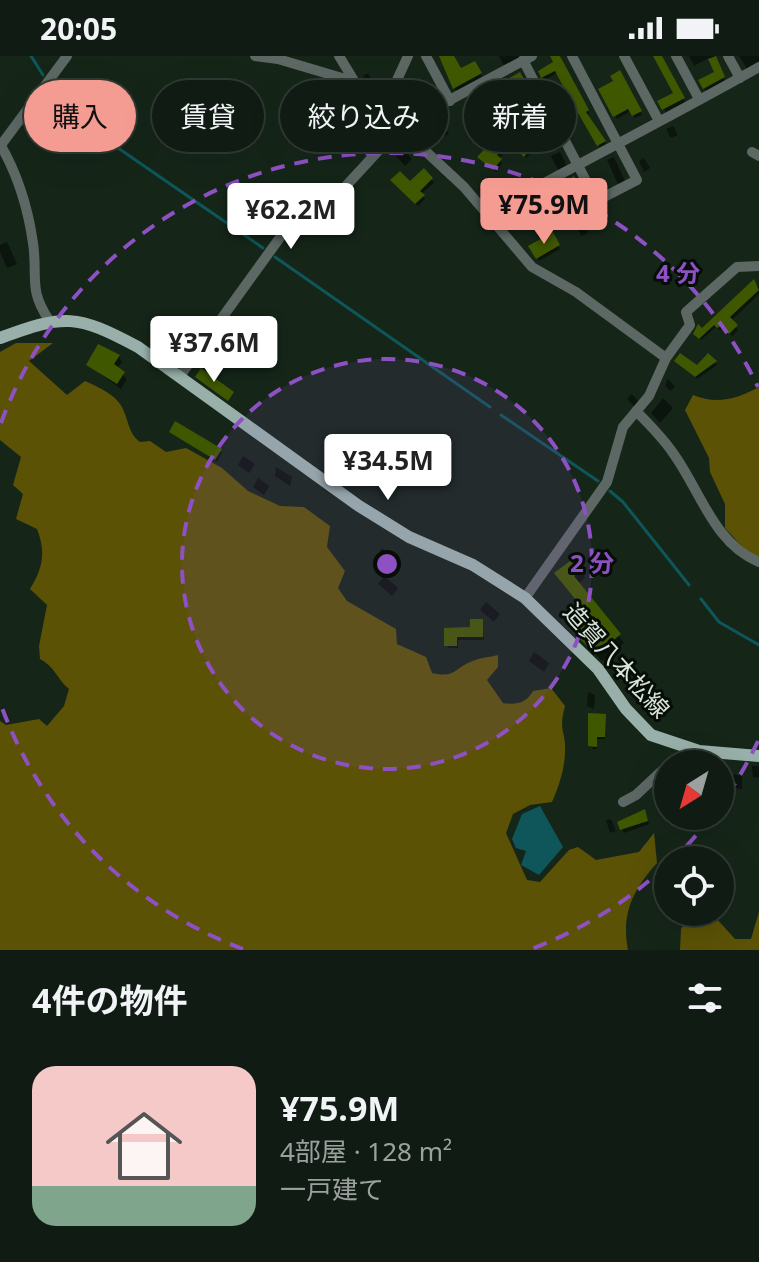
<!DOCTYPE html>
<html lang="ja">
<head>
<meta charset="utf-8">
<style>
	body { margin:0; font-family:"Noto Sans","Noto Sans JP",sans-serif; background:#1e2921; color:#f1f3f6; height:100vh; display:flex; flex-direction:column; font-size:30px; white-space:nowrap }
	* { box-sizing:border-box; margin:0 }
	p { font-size:26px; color:#9ca1a0 }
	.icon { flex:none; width:44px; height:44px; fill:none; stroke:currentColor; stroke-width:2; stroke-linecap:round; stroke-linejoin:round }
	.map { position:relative; height:894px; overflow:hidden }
	.side { display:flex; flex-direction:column; background:#101c13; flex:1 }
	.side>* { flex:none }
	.banner { position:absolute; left:24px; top:24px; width:712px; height:72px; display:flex; gap:16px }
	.needle { width:52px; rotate:217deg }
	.buttons { position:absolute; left:654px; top:694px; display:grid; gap:16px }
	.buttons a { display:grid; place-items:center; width:80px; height:80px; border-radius:50%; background:#101c13; box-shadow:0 8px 32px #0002,0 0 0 2px #303a33; font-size:40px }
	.price { position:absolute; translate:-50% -68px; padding:0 18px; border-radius:8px; background:#fff; color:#222; font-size:26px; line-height:52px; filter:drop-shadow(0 2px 4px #0008) }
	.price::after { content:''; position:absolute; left:50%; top:48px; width:24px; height:18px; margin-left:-12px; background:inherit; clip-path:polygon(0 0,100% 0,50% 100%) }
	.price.on { background:#f59c92; color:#111 }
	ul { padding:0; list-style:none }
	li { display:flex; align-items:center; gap:24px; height:200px; padding:0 32px }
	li+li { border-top:2px solid #303a33 }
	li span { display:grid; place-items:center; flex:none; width:224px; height:160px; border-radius:24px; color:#555 }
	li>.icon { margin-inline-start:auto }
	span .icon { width:96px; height:96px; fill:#fffc; stroke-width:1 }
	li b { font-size:34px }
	h2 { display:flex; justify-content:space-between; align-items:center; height:96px; padding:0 32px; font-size:34px }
	.pill { padding:0 28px; border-radius:36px; background:#101c13; box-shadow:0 8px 32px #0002,0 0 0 2px #303a33; font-size:28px; line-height:72px }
	.pill.on { background:#f59c92; color:#111 }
	.status { display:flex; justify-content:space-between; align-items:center; height:56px; padding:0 40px; background:#101c13; direction:ltr }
	.status svg { height:22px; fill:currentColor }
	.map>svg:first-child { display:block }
	.forest { fill:#5b5206 }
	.water { fill:#0e565a }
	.shadow { fill:#0007 }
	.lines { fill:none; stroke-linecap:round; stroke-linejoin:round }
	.stream { stroke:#0e565a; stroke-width:3 }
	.building { fill:#3f5800 }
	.minor { stroke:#5d6865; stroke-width:10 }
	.major { stroke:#98b0a9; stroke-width:12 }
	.ring { fill:none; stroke:#8e51c4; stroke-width:4; stroke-dasharray:14 10 }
	.labels { text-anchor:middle; stroke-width:6; stroke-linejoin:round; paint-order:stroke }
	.street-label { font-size:24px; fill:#d8e3da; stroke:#060d07 }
	.centre { fill:#8e51c4; stroke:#060d07; stroke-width:4 }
	.ring-label { font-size:24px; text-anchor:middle; font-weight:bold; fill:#8e51c4; stroke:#060d07; stroke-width:6; stroke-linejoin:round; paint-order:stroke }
</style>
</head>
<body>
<div class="status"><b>20:05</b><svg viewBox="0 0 49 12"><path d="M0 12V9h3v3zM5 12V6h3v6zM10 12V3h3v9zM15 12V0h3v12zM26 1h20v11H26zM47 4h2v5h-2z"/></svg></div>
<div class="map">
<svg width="759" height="894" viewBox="0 0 759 894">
	<rect width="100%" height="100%" fill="#152619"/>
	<!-- forest -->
	<path class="forest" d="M16,287H53L29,305L67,339L85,325C98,331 115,338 122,351C129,365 128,377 140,386L150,385L166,396L186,392L222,412L248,435L280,450L304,451L330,470L327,491L345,515L338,532L347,545L396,573L397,588L426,601L432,617C454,622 453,614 470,606C478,602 490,601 498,599V611L487,624L503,647C517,649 526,647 533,635L551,632L565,650C558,676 566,674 565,695C565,712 559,730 552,746L530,749L513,758L506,777L527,824L540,826L569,794L578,791L596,804L639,796L654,777L657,807C633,834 621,857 628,894H0V665L6,669L39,663L47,670L64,650L69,633C57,623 55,611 40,603L39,590L47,549L30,533C43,512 46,496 37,473L16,463L23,438L13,429L21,401L0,384V296Z
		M759,331V501L746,495L725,472V448L710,416L709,402L685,354L693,339C717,349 737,343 759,331Z
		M759,856V894H680L681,873L693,857L716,862L735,883H751Z"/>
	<!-- water -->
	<path class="water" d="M540,750L563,791L539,819L521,809L526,795L516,792L512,783L522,758Z"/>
	<!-- shadow -->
	<path class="shadow" d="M452,0L460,15L475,8L482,21L456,35L441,1Z
		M499,0H525L504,10Z
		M552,0H560L589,58L586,60L606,88L600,91L573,45L560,52L553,40L567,33L558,16L545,24L540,16L556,7Z
		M656,0H661L685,46L666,56L660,46L676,38Z
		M689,0H714L725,25L706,35L700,24L716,17L709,2L694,10Z
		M739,0H759V8L747,13Z
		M368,17L380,38L375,40L363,20Z
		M620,17L642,59L635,62L631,55L617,63L601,34L615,26Z
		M519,19L527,32L501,46L494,33Z
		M430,29L438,43L426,49L418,35Z
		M530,48L537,61L528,65L521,52Z
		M442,64L449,78L440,82L433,69Z
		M673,70L678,79L671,82L666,73Z
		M547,71L554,84L545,88L538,75Z
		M504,76L518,90L533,95L526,102L512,89L498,103L502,107L496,116L482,104Z
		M402,92L412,103L405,110L395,99Z
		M560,96L567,110L558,114L551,100Z
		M614,101L625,125L618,128L607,104Z
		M644,102L650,112L644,116L639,105Z
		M424,115L434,127L421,138L425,143L418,150L395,127L410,128Z
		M574,123L586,145L582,147L575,136L558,145L564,156L547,165L535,143Z
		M514,145L522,160L516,163L508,149Z
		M583,167L588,176L582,180L576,171Z
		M552,179L560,193L539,205L531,190Z
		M7,186L17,208L7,212L0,196V189Z
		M754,226L759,231V238L731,265L738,274L732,280L723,271L720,274L716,271L701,284L698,281Z
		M119,300L122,306L117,313L127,323L121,333L88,309Z
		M708,300L717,309L697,323L676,305L697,312Z
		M668,323L675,331L670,335L665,329Z
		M632,338L638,345L634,350L627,343Z
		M663,342L673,352L660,367L651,357Z
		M171,376L220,394L222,397L217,406Z
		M243,400L255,408L249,417L238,409Z
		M276,411L292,421L290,430L275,420Z
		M258,422L269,430L264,439L253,431Z
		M382,492L397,504L391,512L377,500Z
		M581,515L585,522L578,528L624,587L602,605L572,573L585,555L561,525Z
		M384,520L398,532L392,540L378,528Z
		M486,546L500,558L494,566L480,554Z
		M482,565L484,584H458V592H448L446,574L472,573Z
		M534,596L549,607L544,616L529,605Z
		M588,636L595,639L594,653L587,650Z
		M605,660V683H597V693H592Z
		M752,710H759V722L753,721Z
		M720,716L742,720V733L720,730Z
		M667,731L668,732L667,744L661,735Z
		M668,749V760L680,761L669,769L660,755Z
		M644,755L649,768L624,777L620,767Z
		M611,763L616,775L610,777L606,764Z"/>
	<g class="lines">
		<!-- stream -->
		<path class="stream" d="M31,0L43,19
			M51,29L89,72L263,192
			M275,201L490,351
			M501,359L598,425
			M610,435L623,446L689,529
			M701,543L719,566L759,589"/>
	</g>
	<!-- building -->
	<path class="building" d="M439,0H454L461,12L475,5L482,17L453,33Z
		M550,0H560L589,54L586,56L606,85L597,90L570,43L556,50L551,39L564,32L555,15L541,22L538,15L553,6Z
		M653,0H662L685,42L662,54L657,45L673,37Z
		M716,0L725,21L703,33L698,24L714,16L708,3Z
		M620,14L642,55L632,60L628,53L613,61L598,33L613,25L610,20Z
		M520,16L527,28L498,44L492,32Z
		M504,73L518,87L523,81L533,91L524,101L509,87L497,99L502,103L493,114L477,101Z
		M424,112L433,122L420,135L425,139L415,148L390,124L400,115L410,125Z
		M574,120L586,141L578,145L572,134L558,142L564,153L543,163L533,142Z
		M553,176L560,189L536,203L528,190Z
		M754,223L759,234L730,261L738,269L729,278L721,270L717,272L714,269L699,283L693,278L698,268L702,272Z
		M98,288L120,299L114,308L125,316L117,328L86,309Z
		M680,297L697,309L708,297L717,305L695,321L674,305Z
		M201,312L234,336L228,345L195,321Z
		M175,365L222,393L215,404L169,376Z
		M574,502L583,513L574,520L621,578L596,599L569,572L573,569L570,565L584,554L554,517Z
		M470,563H483V581H457V590H444V572L470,571Z
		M588,657L606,658L605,681H597V691L588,690Z
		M645,753L648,765L620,774L617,766Z"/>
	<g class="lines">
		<!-- minor -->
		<path class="minor" d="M255,0L278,3L352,25
			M339,0L376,61L388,73L420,90L464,131L532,211L576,236L666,302
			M426,0L450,45
			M572,0L637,124L540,174L522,139C601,96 681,55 759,11
			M624,0L659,65
			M676,0L699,43
			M728,0L740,22
			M523,4L596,144
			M388,73L401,70L532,0
			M0,88C18,119 28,152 33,187C38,221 28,233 49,264
			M1,89L67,0
			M752,96L759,100
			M180,320L284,176L345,131L380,93L388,73L386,53L391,37L408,0
			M636,355C649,368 663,382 673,397C700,434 714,488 759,506
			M525,542L607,426L623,371L649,340L666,302L690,269L686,256L737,211L759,210
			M623,746L636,739L668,709"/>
		<!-- major -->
		<path class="major" d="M0,282C65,258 76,258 138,291L359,450L409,481L473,509L525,542L598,613L626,653L651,679L699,695L759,700"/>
	</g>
	<!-- distance rings -->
	<circle cx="387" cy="508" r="205" fill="#8e51c4" fill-opacity=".12"/>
	<g class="ring">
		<circle cx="387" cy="508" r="205"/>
		<path d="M758 685A411 411 0 0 1 722 747M711 761A411 411 0 0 1 673 804M667 809A411 411 0 0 1 531 893M243 893A411 411 0 0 1 1 649M1 367A411 411 0 0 1 758 331"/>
	</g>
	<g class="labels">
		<!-- street labels -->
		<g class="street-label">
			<text transform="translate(616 605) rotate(48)" y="8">造賀八本松線</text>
		</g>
	</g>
	<circle cx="387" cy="508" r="12" class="centre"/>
	<g class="ring-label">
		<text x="678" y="226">4 分</text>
		<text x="592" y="516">2 分</text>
	</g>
</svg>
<div class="buttons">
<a><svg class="needle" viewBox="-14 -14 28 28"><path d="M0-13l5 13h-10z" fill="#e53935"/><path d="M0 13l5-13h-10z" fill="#9ca1a0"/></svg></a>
<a><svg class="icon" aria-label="locate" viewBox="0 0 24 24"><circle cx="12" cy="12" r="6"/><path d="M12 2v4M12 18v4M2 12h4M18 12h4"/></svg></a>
</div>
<b class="price on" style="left:544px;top:190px">¥75.9M</b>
<b class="price" style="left:291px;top:195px">¥62.2M</b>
<b class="price" style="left:214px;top:328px">¥37.6M</b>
<b class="price" style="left:388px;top:446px">¥34.5M</b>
<div class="banner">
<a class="pill on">購入</a>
<a class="pill">賃貸</a>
<a class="pill">絞り込み</a>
<a class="pill">新着</a>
</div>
</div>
<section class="side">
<h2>4件の物件<svg class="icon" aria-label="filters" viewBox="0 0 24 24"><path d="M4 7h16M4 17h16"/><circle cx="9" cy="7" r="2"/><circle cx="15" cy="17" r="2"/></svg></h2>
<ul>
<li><span style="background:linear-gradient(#f6c9c9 75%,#7fa58c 0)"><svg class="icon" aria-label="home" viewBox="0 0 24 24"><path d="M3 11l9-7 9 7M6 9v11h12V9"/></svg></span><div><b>¥75.9M</b><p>4部屋 · 128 m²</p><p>一戸建て</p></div></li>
</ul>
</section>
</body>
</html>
